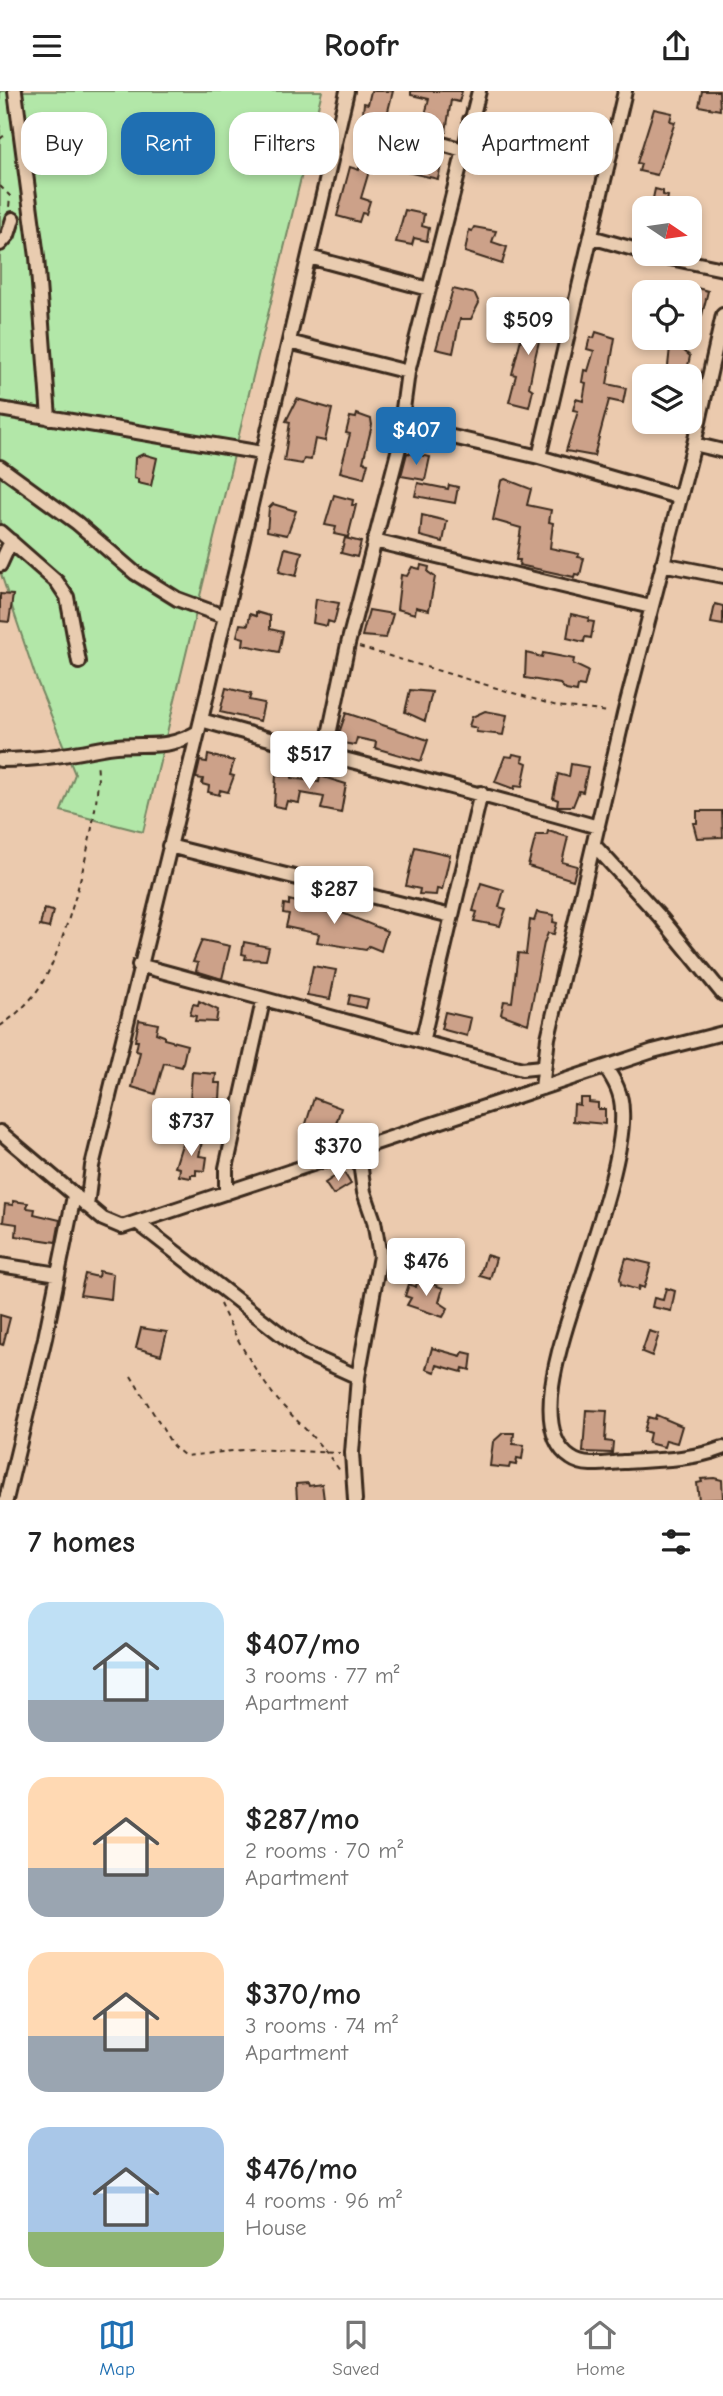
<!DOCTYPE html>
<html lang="en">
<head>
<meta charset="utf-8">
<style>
	body { margin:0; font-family:"Comic Neue",sans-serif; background:#f6f6f6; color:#222; height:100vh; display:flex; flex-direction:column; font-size:26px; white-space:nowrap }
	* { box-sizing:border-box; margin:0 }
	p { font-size:23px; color:#767676 }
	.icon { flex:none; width:38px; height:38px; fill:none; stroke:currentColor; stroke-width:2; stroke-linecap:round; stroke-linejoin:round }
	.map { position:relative; height:1409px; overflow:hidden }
	.drawer { display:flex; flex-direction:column; background:#fff; flex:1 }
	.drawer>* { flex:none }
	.top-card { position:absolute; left:21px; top:21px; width:682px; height:63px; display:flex; gap:14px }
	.needle { width:46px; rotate:103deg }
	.controls { position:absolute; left:632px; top:105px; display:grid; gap:14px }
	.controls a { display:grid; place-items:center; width:70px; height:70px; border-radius:14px; background:#fff; box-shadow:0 4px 10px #0003; font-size:35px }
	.price { position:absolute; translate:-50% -60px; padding:0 16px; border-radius:7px; background:#fff; color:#222; font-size:23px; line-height:46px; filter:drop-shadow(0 2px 4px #0008) }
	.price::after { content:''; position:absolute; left:50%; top:42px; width:21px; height:16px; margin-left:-10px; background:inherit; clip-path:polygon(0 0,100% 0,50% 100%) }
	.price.active { background:#1f6fb2; color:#fff }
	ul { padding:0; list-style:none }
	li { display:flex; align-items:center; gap:21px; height:175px; padding:0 28px }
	li span { display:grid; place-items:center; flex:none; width:196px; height:140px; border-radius:21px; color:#555 }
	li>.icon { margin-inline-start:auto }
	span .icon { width:84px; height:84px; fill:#fffc; stroke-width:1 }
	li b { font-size:30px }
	h2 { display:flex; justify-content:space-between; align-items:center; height:84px; padding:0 28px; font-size:30px }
	.tag { padding:0 24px; border-radius:21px; background:#fff; box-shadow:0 4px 10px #0003; font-size:24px; line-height:63px }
	.tag.active { background:#1f6fb2; color:#fff }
	header { display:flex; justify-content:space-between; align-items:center; height:91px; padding:0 28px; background:#fff; font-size:32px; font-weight:600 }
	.menu { display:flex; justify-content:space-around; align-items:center; height:98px; border-top:2px solid #e0e0e0; background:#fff; font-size:19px; color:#767676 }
	.menu a { display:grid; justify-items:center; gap:4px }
	.menu .active { color:#1f6fb2 }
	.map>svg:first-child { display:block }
	.green { fill:#b2e7a8; stroke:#768863; stroke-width:2 }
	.building { fill:#cca189; stroke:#3b2a1e; stroke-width:2 }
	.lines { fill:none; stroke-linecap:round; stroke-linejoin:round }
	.minor-casing { stroke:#3b2a1e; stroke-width:18 }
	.path { stroke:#3b2a1e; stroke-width:2; stroke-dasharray:5 5; stroke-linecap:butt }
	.minor { stroke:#e9ccb0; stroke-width:12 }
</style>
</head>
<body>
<header><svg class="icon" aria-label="menu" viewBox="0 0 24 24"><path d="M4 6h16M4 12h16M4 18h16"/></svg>Roofr<svg class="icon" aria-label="share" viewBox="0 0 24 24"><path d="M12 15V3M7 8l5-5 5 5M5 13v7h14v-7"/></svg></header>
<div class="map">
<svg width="723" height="1409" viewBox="0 0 723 1409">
	<rect width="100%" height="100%" fill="#ebcaae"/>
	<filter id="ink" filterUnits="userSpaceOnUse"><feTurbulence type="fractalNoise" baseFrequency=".0143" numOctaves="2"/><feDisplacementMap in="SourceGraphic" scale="14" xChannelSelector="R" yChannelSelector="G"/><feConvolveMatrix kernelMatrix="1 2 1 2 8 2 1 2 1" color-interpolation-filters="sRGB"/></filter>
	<g filter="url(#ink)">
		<!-- green -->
		<path class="green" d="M0,0H322L143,741L61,720L75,683L37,590L0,480Z"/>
		<!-- building -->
		<path class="building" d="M371,0H393L384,36L362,31L364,12L368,13Z
			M411,0H462L459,11L451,9L446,41L421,40L429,8L411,4Z
			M702,0H719L720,19L699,15Z
			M654,18L672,22L670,30L675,31L657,84L639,80L641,73L637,72Z
			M563,28L587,38L584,53L573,50L571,57L559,54L560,51L550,46L553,30L562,32Z
			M406,46L415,48L413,58L418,59L416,68L441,74L438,88L398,79Z
			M360,74L370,77L361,107L370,110L366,123L362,122L359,131L337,125L350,76L359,79Z
			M655,98L663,100V104L668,105L666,116L651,117Z
			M405,119L424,123L422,135L429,137L427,150L414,147L412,154L396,151Z
			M474,136L496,140L492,151L507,156L502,173L465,161L469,139L472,140Z
			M690,195L708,200L702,224L690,221Z
			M453,198L475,203L479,212L471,228H460L453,262L436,258Z
			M528,220L550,226L545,247L540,246L534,271L529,296L533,299L529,316L509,311L516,284L512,283Z
			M596,241L615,247L607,293L626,297L623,312L609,309L594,365L566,360L578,320L573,319L576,308L583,310L586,292L582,291L584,279L588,280L594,260L587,258L590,246L594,247Z
			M671,247H684L682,258L690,265L687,280L681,278L680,282L668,275Z
			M297,308L332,318L325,350L315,348L311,369L304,368L302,373L284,370L290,331L286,330Z
			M357,323L371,328L372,334L363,371L368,372L364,387L340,381L350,343L346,342L350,326L356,327Z
			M407,362L430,366L425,389L401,385Z
			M143,363L157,367L151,395L138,392V388L134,387L135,367Z
			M505,388L531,398L527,414L551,419L549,431L553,432L550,457L579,463L578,466L584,467L580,484L575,483L574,486L519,474L520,469H516L521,437L493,429L501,390Z
			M418,392L448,398L449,394L458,396L455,412L415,405Z
			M334,404L353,409L352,414H356L348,446L334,443L336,436L325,434Z
			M273,413L296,420L287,444L267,440L269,417Z
			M422,424L447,430L443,451L420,445Z
			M345,447L361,451L357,466L341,462Z
			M285,457L302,461L296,485L279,481Z
			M421,474L429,476L428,481L435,486L429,519L416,516L415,523L397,518L401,484L407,485L412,476L420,478Z
			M0,503L13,504L9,531L0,530Z
			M316,508L339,512L334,532L328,530L327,535L313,532Z
			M715,513L723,515V534L711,532Z
			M369,519L393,523L386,547L362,545Z
			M256,521L270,525V538L283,541L279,561L243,554L244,547L237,545L240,533L248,534L250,523L256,525Z
			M571,523L589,527L588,530L594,531L591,547L585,546L584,551L567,547Z
			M526,562L542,566L543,562L574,568L573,573L588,580L584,596L578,595L577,601L566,599L560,593L525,587Z
			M226,597L251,603L249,609L264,612L260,630L220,621Z
			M410,599L432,601L425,630L405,621Z
			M485,620L507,624L503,644L476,641L477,637L469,635L472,626Z
			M346,622L428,649L421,670L375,657L376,651L357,647L355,654L336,651Z
			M513,663L523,665L522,670L527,672L522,696L515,695L514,698L495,691L505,665L512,666Z
			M208,664L234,670L230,684L234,685L228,701L220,699L219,704L208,701L209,695L202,693L203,688L196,687L200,670L207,671Z
			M571,673L588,676L583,701L579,700L573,715H557L558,709L553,707L558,683L569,686Z
			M282,679L292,681V687L319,691L320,685L346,693L341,722L321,718L324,706L301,702L299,712L287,710L285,717L274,715L276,684L281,685Z
			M697,720H722L723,746L697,747L693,732H697Z
			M548,740L568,746L562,771L577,775L573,789L528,775L536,744H547Z
			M415,756L450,764L442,799L437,798L436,804L419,803L420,798L406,795Z
			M481,792L504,799L499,816L506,818L500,835L474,830L477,821L473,820Z
			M298,807L309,810L308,817L328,821L330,811L344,814L342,822L387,840L381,860L369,855L366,859L317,851L319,843L286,836L289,823L283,822L284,813L289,814V809L297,811Z
			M44,818L53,820L49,837L40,835Z
			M537,821L554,824L553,831L557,832L554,843L548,842L544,852L528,933L501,923L504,910L512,911L518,862L526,863L530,829L534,830Z
			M202,849L230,855L222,888L196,880L198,872L193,871Z
			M244,851L269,856L266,869L245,868L246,864L242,863Z
			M313,875L336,879L330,908L307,904Z
			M350,904L368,908L366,917L348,913Z
			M199,910L218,919L216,931L195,930L196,925L190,924L193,913L198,914Z
			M445,921L471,927L467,945L441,938Z
			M139,929L158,933L156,942L164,945V948L187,954L182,976L164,972L155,1003L132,996L140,961L136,960L138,950H135Z
			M192,981L216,983L215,992H221L220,1008H214V1012L190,1010Z
			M314,1007L341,1017L331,1048L304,1039Z
			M580,1007H589V1011L598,1012V1018H605V1033L573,1030L574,1013L580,1014Z
			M184,1047L202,1050L199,1065L207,1066L205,1080L196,1079V1084H191V1087L179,1085L180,1077L175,1076Z
			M343,1080L351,1093L333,1104L325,1092Z
			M13,1110L28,1112L27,1117L35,1118L34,1123L60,1129L56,1151L16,1145L17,1133L3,1131L5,1113L13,1114Z
			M486,1164L496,1167L490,1188L480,1185Z
			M626,1167L651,1173L644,1197L639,1195L638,1199L621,1194L620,1187Z
			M99,1180L113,1183L111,1208L80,1204L85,1183L98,1186Z
			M418,1188L443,1197L439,1211L448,1217L443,1226L407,1214L411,1207L405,1205L409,1193L416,1196Z
			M666,1197L675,1200L671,1220L652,1216L654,1207L663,1209Z
			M0,1224L10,1227L3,1254L0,1253Z
			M141,1237L167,1241L161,1264L136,1257Z
			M649,1240L659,1243L652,1265L642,1261Z
			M432,1257L461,1265L463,1261L472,1263L470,1279L463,1277L462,1281L437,1274L435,1281L426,1278Z
			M586,1319L607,1320L605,1350L613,1351L612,1362L583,1361Z
			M656,1324L682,1335L677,1352L666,1349L664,1356L648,1352L650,1342L644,1340L648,1326L655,1328Z
			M503,1342H514L513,1353L524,1354L522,1368L517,1367L516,1374L510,1373L509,1377L490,1375L493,1351Z
			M714,1387L722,1389L723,1408L699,1409L697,1392L702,1391L701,1388Z
			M308,1392L309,1395L322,1393L324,1409H297L296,1393Z"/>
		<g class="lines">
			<defs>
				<path id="minor" d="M15,0L37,166L49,327
					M479,0L408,281L403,318L407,332L418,338L539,366L678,406
					M470,29L504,49L604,77
					M425,48L463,59
					M591,146L644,161
					M0,153L8,144L13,128
					M651,163L723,178
					M309,166L429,198
					M289,251L408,281
					M0,318L262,362
					M694,353L723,360
					M539,366L625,0
					M0,376L77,432L135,482L177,508L223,525
					M0,441L57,491L67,506L79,571
					M374,450L651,516
					M662,473L723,485
					M0,474L11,450
					M201,629C333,667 466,698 598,736
					M325,663L348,553L406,330
					M0,669C39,669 71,663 108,656C144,650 164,661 198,641
					M594,754L661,827L723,903
					M169,755L451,825
					M139,874L522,978L542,976
					M422,951L481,702
					M605,976C615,990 622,1003 622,1020C625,1061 594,1149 581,1190C569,1229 525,1337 571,1367C585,1377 607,1372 623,1371C656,1369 692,1369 723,1357
					M542,997L548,947L624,623L694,353L723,224
					M0,1041L103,1128L122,1136L653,960L723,942
					M226,1102V1077L263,910
					M87,1115L92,1075L201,629L347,0
					M138,1132L305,1262L358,1286
					M0,1174L58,1183
					M6,1409L45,1247L74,1105
					M355,1409L352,1362L358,1286L380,1165L374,1130L364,1101L358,1056"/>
			</defs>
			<!-- minor casing -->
			<use href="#minor" class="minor-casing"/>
			<!-- path -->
			<path class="path" d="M0,48L7,42
				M0,95L10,105L9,117
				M359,556L557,615L610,621
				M0,935C18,923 33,908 44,889C67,850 104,716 97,672
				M220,1213C234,1244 260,1290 283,1315C304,1337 323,1355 340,1380
				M131,1285L173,1355L185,1365L252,1358L340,1362"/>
			<!-- minor -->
			<use href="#minor" class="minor"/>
		</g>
	</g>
</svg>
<div class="controls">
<a><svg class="needle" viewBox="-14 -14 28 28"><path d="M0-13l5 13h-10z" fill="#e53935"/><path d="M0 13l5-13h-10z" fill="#767676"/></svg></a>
<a><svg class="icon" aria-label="locate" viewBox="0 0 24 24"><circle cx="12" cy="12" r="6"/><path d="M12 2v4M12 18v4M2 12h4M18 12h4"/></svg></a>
<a><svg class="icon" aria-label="layers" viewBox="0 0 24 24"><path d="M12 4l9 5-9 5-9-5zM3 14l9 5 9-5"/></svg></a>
</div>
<b class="price" style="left:528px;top:266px">$509</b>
<b class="price active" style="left:416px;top:376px">$407</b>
<b class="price" style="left:309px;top:700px">$517</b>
<b class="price" style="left:334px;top:835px">$287</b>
<b class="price" style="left:191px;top:1067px">$737</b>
<b class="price" style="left:338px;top:1092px">$370</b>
<b class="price" style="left:426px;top:1207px">$476</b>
<div class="top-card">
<a class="tag">Buy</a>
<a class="tag active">Rent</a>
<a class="tag">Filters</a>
<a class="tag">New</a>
<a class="tag">Apartment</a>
</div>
</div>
<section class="drawer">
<h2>7 homes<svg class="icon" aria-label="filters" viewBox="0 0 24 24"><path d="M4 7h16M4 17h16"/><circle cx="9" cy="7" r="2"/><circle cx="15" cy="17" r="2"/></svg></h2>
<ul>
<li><span style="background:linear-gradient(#bfe0f5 70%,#9aa5b1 0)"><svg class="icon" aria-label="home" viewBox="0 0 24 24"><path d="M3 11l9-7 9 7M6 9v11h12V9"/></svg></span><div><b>$407/mo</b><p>3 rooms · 77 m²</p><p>Apartment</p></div></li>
<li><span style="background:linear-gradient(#ffd9b3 65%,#9aa5b1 0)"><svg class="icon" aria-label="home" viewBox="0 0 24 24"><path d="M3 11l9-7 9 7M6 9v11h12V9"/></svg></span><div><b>$287/mo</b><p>2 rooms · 70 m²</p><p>Apartment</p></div></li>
<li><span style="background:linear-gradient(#ffd9b3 60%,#9aa5b1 0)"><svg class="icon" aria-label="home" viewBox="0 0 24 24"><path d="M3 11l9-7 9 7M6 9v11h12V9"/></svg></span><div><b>$370/mo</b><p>3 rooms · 74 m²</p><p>Apartment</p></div></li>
<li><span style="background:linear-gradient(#a9c7e8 75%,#8fb573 0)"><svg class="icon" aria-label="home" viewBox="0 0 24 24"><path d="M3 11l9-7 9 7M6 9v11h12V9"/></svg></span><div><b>$476/mo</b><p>4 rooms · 96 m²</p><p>House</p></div></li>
</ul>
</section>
<nav class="menu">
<a class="active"><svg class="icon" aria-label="map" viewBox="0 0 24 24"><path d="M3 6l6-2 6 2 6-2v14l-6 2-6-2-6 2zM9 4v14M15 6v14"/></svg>Map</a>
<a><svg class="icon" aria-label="saved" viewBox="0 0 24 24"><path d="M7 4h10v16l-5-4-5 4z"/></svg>Saved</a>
<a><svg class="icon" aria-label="home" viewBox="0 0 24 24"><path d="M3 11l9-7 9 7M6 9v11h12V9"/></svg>Home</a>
</nav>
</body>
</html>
